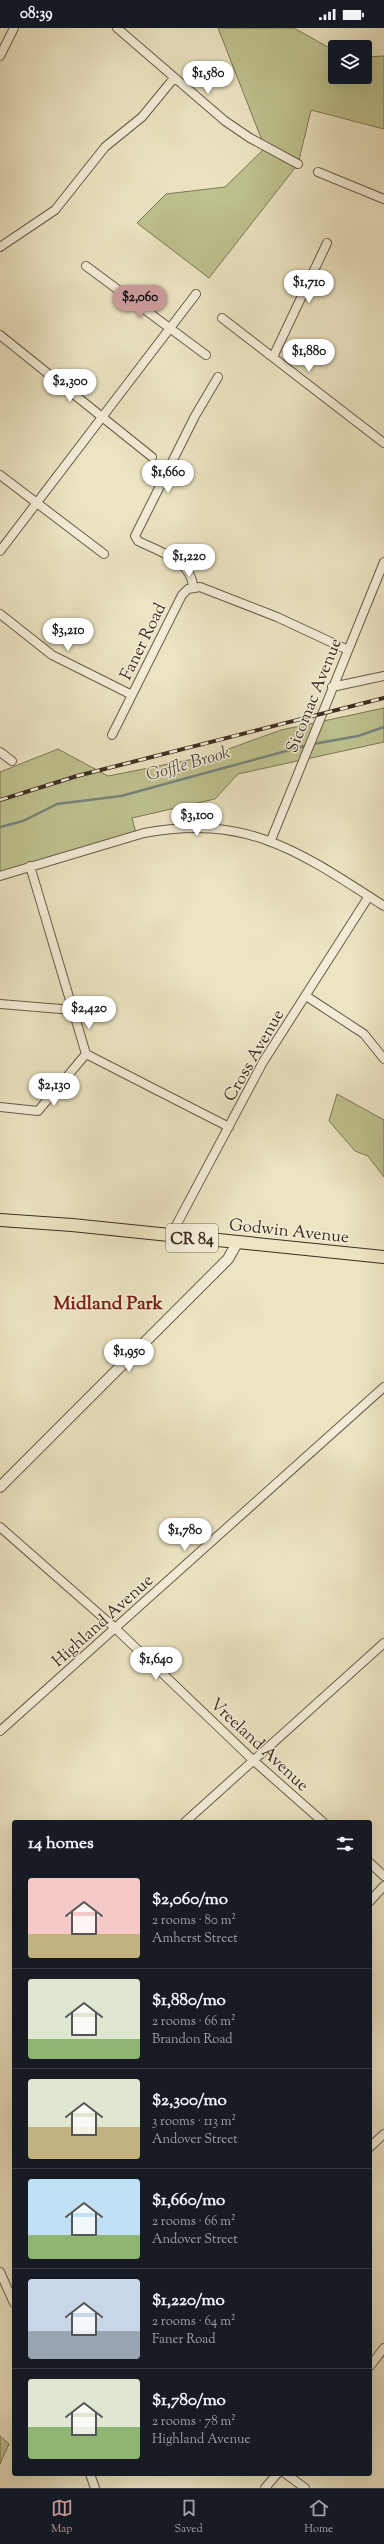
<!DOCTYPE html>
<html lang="en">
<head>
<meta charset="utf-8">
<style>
	body { margin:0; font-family:"Sorts Mill Goudy",serif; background:#242831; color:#f1f3f6; height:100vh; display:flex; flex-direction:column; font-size:15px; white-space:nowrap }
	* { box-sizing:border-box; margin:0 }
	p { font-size:13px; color:#9ea1a6 }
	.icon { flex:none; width:22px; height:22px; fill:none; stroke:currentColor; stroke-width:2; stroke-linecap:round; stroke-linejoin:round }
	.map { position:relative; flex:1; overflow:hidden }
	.details { position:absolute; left:12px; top:1792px; width:360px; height:656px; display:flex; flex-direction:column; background:#171b24; border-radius:4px; box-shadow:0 4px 16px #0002 }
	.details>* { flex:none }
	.controls { position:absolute; left:328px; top:12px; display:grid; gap:8px }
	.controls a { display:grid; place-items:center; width:44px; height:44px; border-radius:4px; background:#171b24; box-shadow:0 4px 16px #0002; font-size:20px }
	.price { position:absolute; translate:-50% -34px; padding:0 9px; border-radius:14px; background:#fff; color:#222; font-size:13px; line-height:26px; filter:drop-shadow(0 1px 2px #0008) }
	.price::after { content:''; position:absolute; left:50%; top:24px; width:12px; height:9px; margin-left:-6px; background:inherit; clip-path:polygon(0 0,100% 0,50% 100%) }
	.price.selected { background:#c59692; color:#111 }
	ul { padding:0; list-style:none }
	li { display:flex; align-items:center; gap:12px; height:100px; padding:0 16px }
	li+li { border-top:1px solid #363941 }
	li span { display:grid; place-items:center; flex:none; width:112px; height:80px; border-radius:4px; color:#555 }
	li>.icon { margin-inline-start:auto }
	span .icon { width:48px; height:48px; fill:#fffc; stroke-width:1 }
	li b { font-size:17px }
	h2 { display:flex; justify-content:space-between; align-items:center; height:48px; padding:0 16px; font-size:17px }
	.status { display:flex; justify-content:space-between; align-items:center; height:28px; padding:0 20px; background:#171b24; direction:ltr }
	.status svg { height:11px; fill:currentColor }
	.dock { display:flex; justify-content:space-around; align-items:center; height:56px; border-top:1px solid #363941; background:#171b24; font-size:11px; color:#9ea1a6 }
	.dock a { display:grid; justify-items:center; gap:2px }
	.dock .selected { color:#c59692 }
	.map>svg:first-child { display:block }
	.green { fill:#bec28f; stroke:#7e7758 }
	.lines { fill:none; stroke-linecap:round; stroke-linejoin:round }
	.stream { stroke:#76827d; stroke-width:2.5 }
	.minor-casing { stroke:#6a5a49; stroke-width:10 }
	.tertiary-casing { stroke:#6a5a49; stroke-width:12 }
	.primary-casing { stroke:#3e2c21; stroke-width:14 }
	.minor { stroke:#f3edd7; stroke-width:8 }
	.tertiary { stroke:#f3edd7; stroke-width:10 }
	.primary { stroke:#ece4c2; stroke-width:12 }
	.rail-casing { stroke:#3e2c21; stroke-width:4 }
	.rail { stroke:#f3edd7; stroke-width:2.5; stroke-dasharray:8; stroke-linecap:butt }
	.labels { text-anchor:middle; stroke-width:3; stroke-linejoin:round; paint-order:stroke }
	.shield { fill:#f3edd7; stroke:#746658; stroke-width:1 }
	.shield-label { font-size:16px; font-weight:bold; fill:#3e2c21 }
	.street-label { font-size:17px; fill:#3e2c21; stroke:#f3edd7 }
	.water-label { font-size:18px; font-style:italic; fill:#555048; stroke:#f3edd7 }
	.quarter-label { font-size:19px; font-weight:bold; fill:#7a1f14; stroke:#f3edd7 }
</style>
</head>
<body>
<div class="status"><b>08:39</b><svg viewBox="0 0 49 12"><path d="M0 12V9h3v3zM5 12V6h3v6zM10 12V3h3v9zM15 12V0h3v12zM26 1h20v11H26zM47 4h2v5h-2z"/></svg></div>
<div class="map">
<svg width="384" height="2460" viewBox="0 0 384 2460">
	<rect width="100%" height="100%" fill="#ece4c2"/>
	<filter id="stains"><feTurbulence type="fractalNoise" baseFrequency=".005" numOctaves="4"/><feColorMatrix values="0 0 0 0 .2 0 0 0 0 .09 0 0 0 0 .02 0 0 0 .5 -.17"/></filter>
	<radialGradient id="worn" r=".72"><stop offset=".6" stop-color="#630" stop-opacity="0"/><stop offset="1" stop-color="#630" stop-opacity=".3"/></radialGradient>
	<!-- green -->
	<path class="green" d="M218,0H294L335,23V49H365V29L384,28V101L311,82L298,136L209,250L137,195L166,166L225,159L265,120Z
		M384,680V714L238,746L215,771L132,790L137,809L0,845V744L58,721L108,748L209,728L281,702Z
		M337,1066L384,1092V1149L368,1128L355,1123L329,1093Z
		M0,2408L9,2416L0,2436Z"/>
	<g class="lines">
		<!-- stream -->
		<path class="stream" d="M313,716L358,708L384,699
			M0,799L23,793L57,776L121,768L308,717"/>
		<defs>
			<path id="minor" d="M117,0L225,93L250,110L298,136
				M0,28L14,0
				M318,144L384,171
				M0,219L55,182L105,119L142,89L174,50
				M86,238L206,327
				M222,290L384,415
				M0,307L152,429
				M273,329L327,215
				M0,447L104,526
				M0,523L196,266
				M193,559C192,533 158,523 138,513L135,508L195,388L218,349
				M0,586L52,627L132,667
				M332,659L384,648
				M112,707L182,567L188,561L200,559L277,589L348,622
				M0,724L12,733
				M271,812L384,534
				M30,838L86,1026L229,1099
				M0,848L144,805C249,786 300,824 384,878
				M306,968L364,1006L384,1031
				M0,976L73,982
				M0,1079L38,1083L86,1026
				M171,1207L263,1034L369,868
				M0,1499L115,1600L254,1733L323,1794
				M0,1703L384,1359
				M185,1794L384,1615
				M370,1835L384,1848
				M370,1873L384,1858
				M370,2119L384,2106
				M0,2244L14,2275
				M370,2338L384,2320
				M90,2446L95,2460
				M286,2446L305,2460
				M265,2460L277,2446"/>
			<path id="tertiary" d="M0,1459L228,1231L237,1215"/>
			<path id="primary" d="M0,1192L72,1197L384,1229"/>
		</defs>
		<!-- minor casing -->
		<use href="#minor" class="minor-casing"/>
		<!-- tertiary casing -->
		<use href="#tertiary" class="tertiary-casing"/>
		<!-- primary casing -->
		<use href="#primary" class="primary-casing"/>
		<!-- minor -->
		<use href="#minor" class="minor"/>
		<!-- tertiary -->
		<use href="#tertiary" class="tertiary"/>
		<!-- primary -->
		<use href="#primary" class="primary"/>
		<defs>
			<path id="rail" d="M0,772L77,748L384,670"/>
		</defs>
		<!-- rail casing -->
		<use href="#rail" class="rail-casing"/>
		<!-- rail -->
		<use href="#rail" class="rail"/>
	</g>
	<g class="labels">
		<!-- shield labels -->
		<rect class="shield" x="166" y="1196" width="52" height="28" rx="3"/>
		<g class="shield-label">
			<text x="192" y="1216">CR 84</text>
		</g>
		<!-- street labels -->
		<g class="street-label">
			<text transform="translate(142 613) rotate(-64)" y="6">Faner Road</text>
			<text transform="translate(313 667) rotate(-68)" y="6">Sicomac Avenue</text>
			<text transform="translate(253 1027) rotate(-60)" y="6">Cross Avenue</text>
			<text transform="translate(289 1202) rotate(6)" y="6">Godwin Avenue</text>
			<text transform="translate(102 1592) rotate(-42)" y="6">Highland Avenue</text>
			<text transform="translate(260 1716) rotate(43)" y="6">Vreeland Avenue</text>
		</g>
		<!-- water labels -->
		<g class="water-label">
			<text transform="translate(188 735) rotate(-16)" y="6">Goffle Brook</text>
		</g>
		<!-- quarter labels -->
		<g class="quarter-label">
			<text x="108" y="1281">Midland Park</text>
		</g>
	</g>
	<rect width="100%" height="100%" filter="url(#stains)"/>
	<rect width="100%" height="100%" fill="url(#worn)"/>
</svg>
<div class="controls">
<a><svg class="icon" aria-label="layers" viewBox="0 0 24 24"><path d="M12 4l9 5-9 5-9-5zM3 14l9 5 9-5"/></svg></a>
</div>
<b class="price" style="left:208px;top:67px">$1,580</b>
<b class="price" style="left:309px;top:276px">$1,710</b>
<b class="price selected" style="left:140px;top:291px">$2,060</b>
<b class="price" style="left:309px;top:345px">$1,880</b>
<b class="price" style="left:70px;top:375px">$2,300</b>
<b class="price" style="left:168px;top:466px">$1,660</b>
<b class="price" style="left:189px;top:550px">$1,220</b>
<b class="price" style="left:68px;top:624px">$3,210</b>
<b class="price" style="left:197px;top:809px">$3,100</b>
<b class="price" style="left:89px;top:1002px">$2,420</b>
<b class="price" style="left:54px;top:1079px">$2,130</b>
<b class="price" style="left:129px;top:1345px">$1,950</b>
<b class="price" style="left:185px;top:1524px">$1,780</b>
<b class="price" style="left:156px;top:1653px">$1,640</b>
<section class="details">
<h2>14 homes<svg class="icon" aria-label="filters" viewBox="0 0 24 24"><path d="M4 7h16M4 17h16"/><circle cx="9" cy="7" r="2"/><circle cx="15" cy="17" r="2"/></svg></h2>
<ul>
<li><span style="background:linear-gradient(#f6c9c9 70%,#c2b280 0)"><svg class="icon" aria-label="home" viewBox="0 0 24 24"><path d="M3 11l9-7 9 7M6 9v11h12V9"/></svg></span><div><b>$2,060/mo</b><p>2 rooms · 80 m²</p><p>Amherst Street</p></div></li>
<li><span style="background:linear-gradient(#dfe7d0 75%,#8fb573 0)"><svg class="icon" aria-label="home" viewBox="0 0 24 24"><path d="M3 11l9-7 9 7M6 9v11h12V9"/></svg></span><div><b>$1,880/mo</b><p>2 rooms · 66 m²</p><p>Brandon Road</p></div></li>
<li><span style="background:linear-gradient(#dfe7d0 60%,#c2b280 0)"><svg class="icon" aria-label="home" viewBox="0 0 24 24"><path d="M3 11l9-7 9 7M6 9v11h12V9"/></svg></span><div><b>$2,300/mo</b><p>3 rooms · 113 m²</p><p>Andover Street</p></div></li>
<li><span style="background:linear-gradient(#bfe0f5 70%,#8fb573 0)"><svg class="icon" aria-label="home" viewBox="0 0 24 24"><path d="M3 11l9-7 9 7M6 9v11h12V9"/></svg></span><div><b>$1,660/mo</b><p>2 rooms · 66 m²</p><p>Andover Street</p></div></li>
<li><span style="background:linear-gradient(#c9d6e8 65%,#9aa5b1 0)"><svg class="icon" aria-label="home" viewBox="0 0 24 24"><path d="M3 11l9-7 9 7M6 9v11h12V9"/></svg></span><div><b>$1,220/mo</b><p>2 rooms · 64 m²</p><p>Faner Road</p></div></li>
<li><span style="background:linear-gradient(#dfe7d0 60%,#8fb573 0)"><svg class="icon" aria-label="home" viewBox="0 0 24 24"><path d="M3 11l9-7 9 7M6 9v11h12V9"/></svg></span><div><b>$1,780/mo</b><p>2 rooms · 78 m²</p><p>Highland Avenue</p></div></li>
</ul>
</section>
</div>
<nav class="dock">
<a class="selected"><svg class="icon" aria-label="map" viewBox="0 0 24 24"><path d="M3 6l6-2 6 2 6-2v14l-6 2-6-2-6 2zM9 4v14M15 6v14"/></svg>Map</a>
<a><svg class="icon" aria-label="saved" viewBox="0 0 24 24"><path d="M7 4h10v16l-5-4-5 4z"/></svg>Saved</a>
<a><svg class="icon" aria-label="home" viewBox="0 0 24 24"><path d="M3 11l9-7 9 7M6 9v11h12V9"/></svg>Home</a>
</nav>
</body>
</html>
